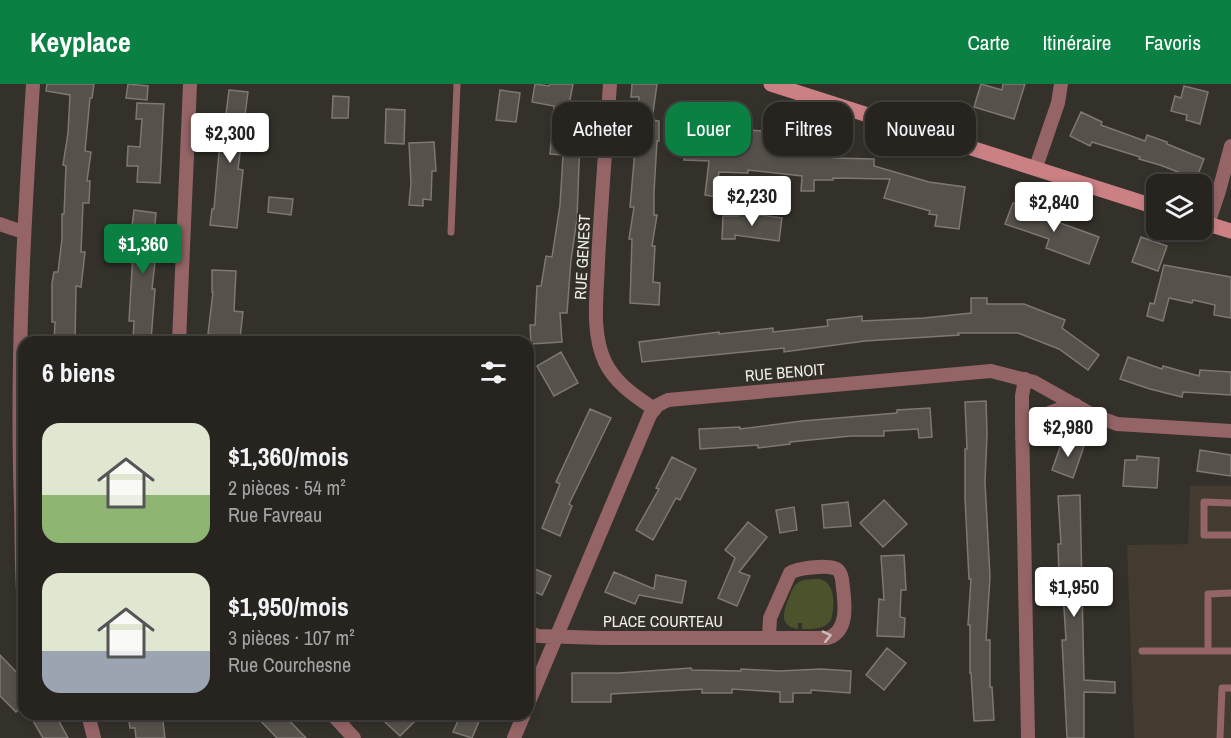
<!DOCTYPE html>
<html lang="fr">
<head>
<meta charset="utf-8">
<style>
	body { margin:0; font-family:"Archivo Narrow",sans-serif; background:#2f2c29; color:#f1f3f6; height:100vh; display:flex; flex-direction:column; font-size:22px; white-space:nowrap }
	* { box-sizing:border-box; margin:0 }
	p { font-size:20px; color:#a4a4a5 }
	.icon { flex:none; width:33px; height:33px; fill:none; stroke:currentColor; stroke-width:2; stroke-linecap:round; stroke-linejoin:round }
	.map { position:relative; flex:1; overflow:hidden }
	.details { position:absolute; left:18px; top:252px; width:516px; height:384px; display:flex; flex-direction:column; background:#272420; border-radius:18px; box-shadow:0 3px 9px #0003,0 0 0 2px #43413e }
	.details>* { flex:none }
	.top-card { position:absolute; left:552px; top:18px; width:570px; height:54px; display:flex; gap:12px }
	.tools { position:absolute; left:1146px; top:90px; display:grid; gap:12px }
	.tools a { display:grid; place-items:center; width:66px; height:66px; border-radius:12px; background:#272420; box-shadow:0 3px 9px #0003,0 0 0 2px #43413e; font-size:30px }
	.price { position:absolute; translate:-50% -51px; padding:0 14px; border-radius:6px; background:#fff; color:#222; font-size:20px; line-height:39px; filter:drop-shadow(0 2px 3px #0008) }
	.price::after { content:''; position:absolute; left:50%; top:36px; width:18px; height:14px; margin-left:-9px; background:inherit; clip-path:polygon(0 0,100% 0,50% 100%) }
	.price.active { background:#0b8043; color:#fff }
	ul { padding:0; list-style:none }
	li { display:flex; align-items:center; gap:18px; height:150px; padding:0 24px }
	li span { display:grid; place-items:center; flex:none; width:168px; height:120px; border-radius:18px; color:#555 }
	li>.icon { margin-inline-start:auto }
	span .icon { width:72px; height:72px; fill:#fffc; stroke-width:1 }
	li b { font-size:26px }
	h2 { display:flex; justify-content:space-between; align-items:center; height:72px; padding:0 24px; font-size:26px }
	.pill { padding:0 21px; border-radius:18px; background:#272420; box-shadow:0 3px 9px #0003,0 0 0 2px #43413e; font-size:21px; line-height:54px }
	.pill.active { background:#0b8043; color:#fff }
	header { display:flex; align-items:center; gap:36px; box-sizing:border-box; height:84px; padding:0 30px; background:#0b8043; color:#fff }
	header strong { font-size:28px }
	nav { display:flex; gap:33px; margin-inline-start:auto; font-size:21px }
	.map>svg:first-child { display:block }
	.built { fill:#433a30 }
	.green { fill:#4c522c }
	.building { fill:#56514b; stroke:#7d7872; stroke-width:1.5 }
	.lines { fill:none; stroke-linecap:round; stroke-linejoin:round }
	.lane { stroke:#946466; stroke-width:7 }
	.street { stroke:#946466; stroke-width:14 }
	.secondary { stroke:#cb8084; stroke-width:15 }
	.oneway { stroke:#d0bebc }
	.labels { text-anchor:middle; stroke-width:4.5; stroke-linejoin:round; paint-order:stroke }
	.street-label { font-size:16px; fill:#f1eeea; stroke:#34302a }
</style>
</head>
<body>
<header>
<strong>Keyplace</strong>
<nav><a>Carte</a><a>Itinéraire</a><a>Favoris</a></nav>
</header>
<div class="map">
<svg width="1231" height="654" viewBox="0 0 1231 654">
	<rect width="100%" height="100%" fill="#34302a"/>
	<!-- built -->
	<path class="built" d="M1190,402H1231V654H1134L1127,461L1188,460Z"/>
	<!-- green -->
	<path class="green" d="M819,495C836,498 835,522 831,536C824,546 813,545 802,545V539H798V545C779,542 783,528 789,514C791,509 793,501 799,498C804,495 813,495 819,495Z"/>
	<!-- building -->
	<path class="building" d="M47,0H94L92,14H90L85,67L91,68L87,97H90L89,119H83L81,168H85L81,203L76,202L75,258H54L55,238H52V199L54,188H58L62,155V130H64L66,82L63,81L68,49L70,11L46,7Z
		M128,0L148,2L147,16L126,14Z
		M535,0L549,2L550,0H573L568,26L583,27L579,80L577,135L571,176L567,229H560L562,258L531,260L530,241H535L537,202H541L546,172L552,173L560,121L563,71L550,70L554,22L532,18Z
		M632,0H657L652,36L659,37V57H657L654,108V131H657L652,162H655L653,198L660,199L659,221L630,219L632,155H629L634,123H630L634,77V36H636L639,13H631Z
		M981,0L1002,6L1003,0H1025L1014,35L974,23Z
		M1184,2L1208,8L1200,40L1186,36L1187,31L1171,27L1175,12L1181,14Z
		M229,6L248,8L238,85L243,86L237,144L210,141L212,125H214L221,46H224Z
		M500,6L520,9L516,38L496,36Z
		M333,12L349,13L348,34H332Z
		M137,19L164,20L160,99L137,98L138,82H127L128,62L140,63L142,35H136Z
		M386,25L405,26L404,60L385,59Z
		M1081,28L1102,38L1101,41L1145,57L1147,51L1167,58V60L1204,75L1196,95L1160,81L1139,75L1140,73L1092,58L1090,62L1070,52Z
		M686,39L714,41L713,44L797,49L796,61L834,63V74L874,75V82L929,98L965,103L959,145L935,142L937,131L929,130L930,127L884,114L890,95L833,94V96H814V107H801L802,92L748,86V89L719,88L716,113L705,111L709,77L684,76Z
		M434,58L436,87H432L431,116L423,115V122L409,121L411,99L409,59Z
		M269,113L293,115L291,131L268,128Z
		M1013,119L1042,129L1041,132L1099,153L1089,180L1046,164L1049,155L1005,140Z
		M134,126L156,129L153,160H157L152,205H155L151,256L133,255L134,237H129L134,151H131Z
		M738,128L782,134L779,157L735,151V155H722L723,132H738Z
		M1141,153L1167,162L1158,187L1132,178Z
		M1164,181L1231,193V234L1214,231L1215,221L1193,216L1192,219L1169,214L1163,237L1147,232L1150,219L1154,220Z
		M212,186L236,187L234,227L243,228L240,254L208,250L213,208H212Z
		M971,214H987V220H1024L1065,236L1062,244L1099,271L1088,286L1059,265L1018,249H958L959,251L865,257L784,268V264L642,278L639,258L719,248V250L773,244V248L828,242L827,236L862,232V237L924,234L971,229Z
		M561,268L578,299L554,312L537,282Z
		M1128,273L1162,285L1163,282L1199,292L1200,286L1231,288V311L1183,308L1182,313L1150,305L1120,295Z
		M986,317L987,350L985,398L990,493L986,556H990V603H992L994,636L974,637L971,589H970V541H968L971,495H969L965,414V365H967L965,318Z
		M930,324L932,353L919,354L918,345L884,347V352H851L790,358V360L758,364V361L700,365L699,345L740,343V345L802,337L897,329V326Z
		M590,325L611,334L569,420L572,422L560,452L542,444L560,400L556,398Z
		M1063,355L1084,362L1073,394L1052,386Z
		M1200,366L1231,371V392L1197,387Z
		M1137,372L1159,374L1157,404L1123,402L1125,376H1137Z
		M672,373L696,385L680,416L676,414L653,456L636,446L659,405L656,404Z
		M1080,411L1084,596L1115,598V609L1084,608V654H1067L1062,556H1066L1062,492H1059L1058,460H1061L1058,412Z
		M884,416L907,440L883,463L860,439Z
		M848,418L851,442L824,444L822,421Z
		M794,423L797,446L780,449L776,426Z
		M748,438L767,453L739,488L750,492L737,522L718,514L735,474L725,466Z
		M904,471L906,506H901L900,533L905,534L904,553L877,552L879,515L884,516L881,472Z
		M528,482L551,492L542,511L528,505Z
		M614,488L654,505L656,491L686,497L682,519L639,511L635,520L605,508Z
		M887,564L906,579L884,606L866,591Z
		M0,571L24,596V621L16,628L0,612Z
		M691,584L692,586L741,587V585L779,587L821,585L851,587L850,609L811,606V609H793V618H780V608L732,605V609H702V605L611,610V618H572V589H619Z
		M29,630H55L68,654H43Z
		M128,630H162L165,654H136L135,644H130Z
		M254,630H283L306,654H277Z
		M392,630H410L416,636L400,652L385,638Z
		M461,630H482L472,654L453,648Z"/>
	<g class="lines">
		<!-- lane -->
		<path class="lane" d="M451,148L457,0
			M1231,419L1204,418V451H1231
			M1142,567H1231
			M1208,567V510L1231,509
			M1220,654L1222,604H1231"/>
		<!-- street -->
		<path class="street" d="M610,0C606,59 601,119 598,178C597,211 591,248 605,278C616,300 635,312 654,325
			M1036,83L1058,19L1061,0
			M0,140L23,148
			M1208,140L1219,107L1231,62
			M179,258L190,0
			M1025,295L1022,312V338L1028,654
			M1022,354C1040,330 1048,327 1076,321
			M24,521C21,488 22,454 21,421C16,280 24,140 33,0
			M528,548L538,552L602,554H828C851,546 844,514 842,495C841,490 839,485 834,484C825,481 797,484 790,489L770,534L769,553
			M528,620L650,331L658,321L668,316L991,287L1034,298L1093,331L1117,340L1231,347
			M88,630L94,654
			M332,630L354,654
			M514,654L524,630"/>
		<!-- secondary -->
		<path class="secondary" d="M771,0L1156,123
			M1202,138L1231,147"/>
	</g>
	<!-- one-way arrows -->
	<defs><path id="oneway-chevron" d="M-2-3.5L2.5 0L-2 3.5" fill="none" stroke-width="1.6" stroke-linecap="round" stroke-linejoin="round" transform="scale(1.5)"/></defs>
	<use class="oneway" href="#oneway-chevron" transform="translate(827 552) rotate(-13)"/>
	<g class="labels">
		<!-- street labels -->
		<g class="street-label">
			<text transform="translate(582 173) rotate(-87)" y="6">RUE GENEST</text>
			<text transform="translate(785 288) rotate(-5)" y="6">RUE BENOIT</text>
			<text x="663" y="543">PLACE COURTEAU</text>
		</g>
	</g>
</svg>
<div class="tools">
<a><svg class="icon" aria-label="layers" viewBox="0 0 24 24"><path d="M12 4l9 5-9 5-9-5zM3 14l9 5 9-5"/></svg></a>
</div>
<b class="price" style="left:230px;top:80px">$2,300</b>
<b class="price" style="left:752px;top:143px">$2,230</b>
<b class="price" style="left:1054px;top:149px">$2,840</b>
<b class="price active" style="left:143px;top:191px">$1,360</b>
<b class="price" style="left:1068px;top:374px">$2,980</b>
<b class="price" style="left:1074px;top:534px">$1,950</b>
<div class="top-card">
<a class="pill">Acheter</a>
<a class="pill active">Louer</a>
<a class="pill">Filtres</a>
<a class="pill">Nouveau</a>
</div>
<section class="details">
<h2>6 biens<svg class="icon" aria-label="filters" viewBox="0 0 24 24"><path d="M4 7h16M4 17h16"/><circle cx="9" cy="7" r="2"/><circle cx="15" cy="17" r="2"/></svg></h2>
<ul>
<li><span style="background:linear-gradient(#dfe7d0 60%,#8fb573 0)"><svg class="icon" aria-label="home" viewBox="0 0 24 24"><path d="M3 11l9-7 9 7M6 9v11h12V9"/></svg></span><div><b>$1,360/mois</b><p>2 pièces · 54 m²</p><p>Rue Favreau</p></div></li>
<li><span style="background:linear-gradient(#dfe7d0 65%,#9aa5b1 0)"><svg class="icon" aria-label="home" viewBox="0 0 24 24"><path d="M3 11l9-7 9 7M6 9v11h12V9"/></svg></span><div><b>$1,950/mois</b><p>3 pièces · 107 m²</p><p>Rue Courchesne</p></div></li>
</ul>
</section>
</div>
</body>
</html>
